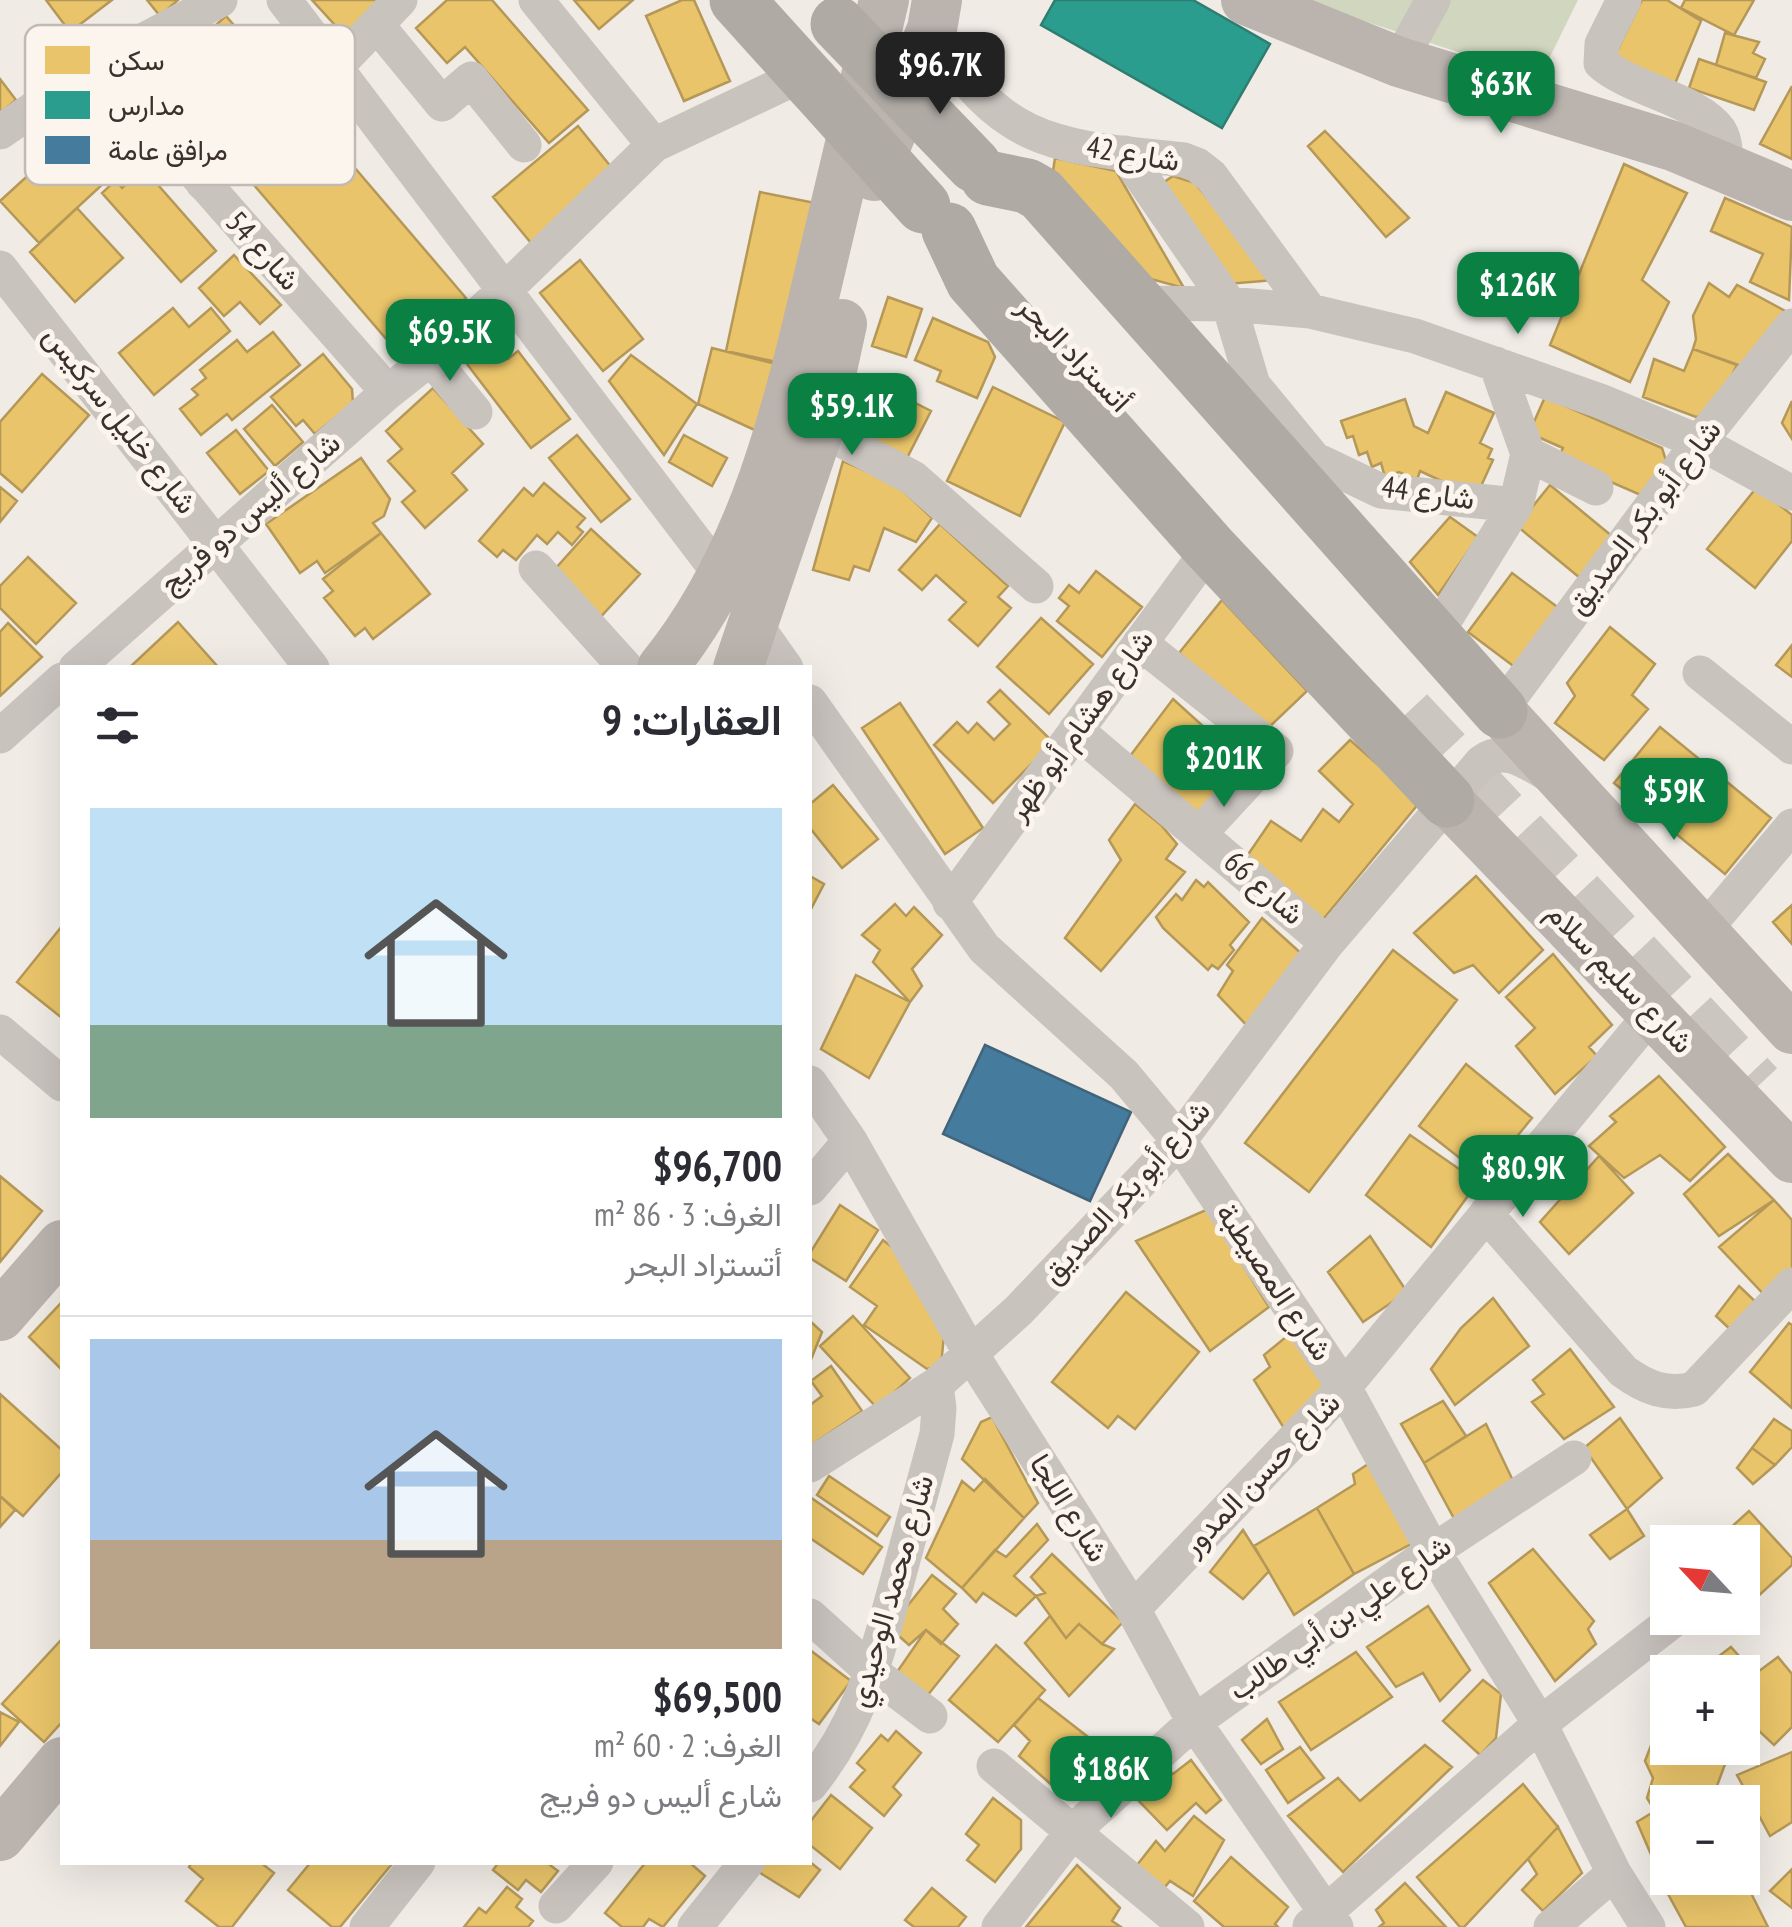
<!DOCTYPE html>
<html lang="ar">
<head>
<meta charset="utf-8">
<style>
	body { margin:0; font-family:"PT Sans Narrow",Vazirmatn,sans-serif; background:#f7f7f7; color:#2b2b33; direction:rtl; height:100vh; display:flex; flex-direction:column; font-size:38px; white-space:nowrap }
	* { box-sizing:border-box; margin:0 }
	p { font-size:32px; color:#7c7c81 }
	.icon { flex:none; width:55px; height:55px; fill:none; stroke:currentColor; stroke-width:2; stroke-linecap:round; stroke-linejoin:round }
	.map { position:relative; flex:1; overflow:hidden; direction:ltr }
	.details { position:absolute; left:60px; top:665px; width:752px; height:1200px; display:flex; flex-direction:column; background:#fff; border-radius:0px; box-shadow:0 10px 40px #0002; direction:rtl }
	.details>* { flex:none }
	.needle { width:65px; rotate:296deg }
	.tools { position:absolute; left:1650px; top:1525px; display:grid; gap:20px }
	.tools a { display:grid; place-items:center; width:110px; height:110px; border-radius:0px; background:#fff; box-shadow:0 10px 40px #0002; font-size:50px }
	.price { position:absolute; translate:-50% -85px; padding:0 22px; border-radius:20px; background:#0b8043; color:#fff; font-size:32px; line-height:65px; filter:drop-shadow(0 2px 5px #0008) }
	.price::after { content:''; position:absolute; left:50%; top:60px; width:30px; height:22px; margin-left:-15px; background:inherit; clip-path:polygon(0 0,100% 0,50% 100%) }
	.price.active { background:#222; color:#fff }
	ul { padding:0; list-style:none }
	li { display:grid; align-content:center; gap:20px; height:530px; padding:0 30px }
	li+li { border-top:2px solid #e1e1e2 }
	li span { display:grid; place-items:center; height:310px; border-radius:0px; color:#555 }
	li>.icon { margin-inline-start:auto }
	span .icon { width:180px; height:180px; fill:#fffc; stroke-width:1 }
	li b { font-size:42px }
	h2 { display:flex; justify-content:space-between; align-items:center; height:120px; padding:0 30px; font-size:42px }
	.map>svg:first-child { display:block }
	.green { fill:#d1d6bf }
	.homes { fill:#e9c46a; stroke:#b59857; stroke-width:2.5 }
	.schools { fill:#2a9d8f; stroke:#2f7c71; stroke-width:2.5 }
	.public { fill:#457b9d; stroke:#42647b; stroke-width:2.5 }
	.lines { fill:none; stroke-linecap:round; stroke-linejoin:round }
	.highway-tunnel { stroke:#ccc6c0; stroke-width:55; stroke-dasharray:55 28; stroke-linecap:butt }
	.street { stroke:#c9c3be; stroke-width:35 }
	.secondary { stroke:#bab3ae; stroke-width:50 }
	.highway { stroke:#afaaa4; stroke-width:55 }
	.highway-bridge { stroke:#afaaa4; stroke-width:55 }
	.labels { text-anchor:middle; stroke-width:10; stroke-linejoin:round; paint-order:stroke }
	.street-label { font-size:30px; fill:#3b302b; stroke:#fbf5ee }
	.key { fill:#fbf5ee; stroke:#c1bab4; stroke-width:2.5 }
	.key-label { font-size:28px; fill:#3b302b }
</style>
</head>
<body>
<div class="map">
<svg width="1792" height="1927" viewBox="0 0 1792 1927">
	<rect width="100%" height="100%" fill="#f0ebe5"/>
	<!-- green -->
	<path class="green" d="M1301,0H1578L1539,79Z"/>
	<!-- homes -->
	<path class="homes" d="M46,0H112L70,32Z
		M147,0H178L160,16Z
		M312,0H382L344,35Z
		M447,0H492L588,110L549,143L465,47L447,63L416,28Z
		M574,0H633L599,29Z
		M682,0H694L730,81L684,101L646,16Z
		M1642,0H1667L1701,21L1674,86L1613,59Z
		M1685,0H1754L1734,35L1681,8Z
		M226,16L296,96L221,162L151,82Z
		M1725,33L1759,42L1753,53L1765,59L1756,78L1716,65Z
		M1699,59L1766,82L1754,110L1689,88Z
		M0,79L16,100L0,113Z
		M1792,86V159L1760,144Z
		M302,106L466,298L400,355L235,163Z
		M92,117L130,159L39,243L0,201Z
		M578,126L616,173L531,243L493,197Z
		M1325,131L1409,218L1386,237L1308,146Z
		M1055,158L1116,171L1184,288L1147,278L1053,171Z
		M1624,164L1687,193L1642,280L1669,302L1630,382L1550,345Z
		M144,169L216,251L181,282L102,193L116,180L122,188Z
		M1173,176L1195,183L1274,280L1227,284L1157,187Z
		M760,192L815,203L781,363L726,351Z
		M1725,198L1792,227L1789,300L1750,282L1763,254L1711,231Z
		M77,208L123,258L75,302L30,252Z
		M234,255L281,305L260,324L240,302L224,316L199,288Z
		M580,260L643,339L603,371L540,293Z
		M1709,283L1729,297L1737,285L1789,313L1747,368L1693,349L1696,339L1693,316Z
		M888,297L922,309L906,357L872,346Z
		M173,308L189,327L211,308L230,331L154,395L119,353Z
		M933,318L988,342L995,357L977,398L937,381L941,371L915,360Z
		M273,332L300,365L232,420L227,414L201,435L180,409L198,395L192,389L206,378L200,370L237,340L247,352Z
		M490,335L508,359L518,351L570,419L531,448L467,364L474,359L469,352Z
		M712,348L780,365L761,433L698,404Z
		M1693,349L1737,365L1720,399L1707,415L1696,417L1643,397L1654,359L1684,371Z
		M323,354L352,389L353,403L315,434L303,420L296,426L271,397Z
		M631,355L697,404L664,455L609,381Z
		M42,374L89,415L22,492L0,473V422Z
		M993,387L1065,422L1020,516L947,481Z
		M433,388L483,444L452,473L467,490L425,528L402,502L415,491L388,461L402,449L386,431Z
		M888,389L931,411L907,458L850,429L861,408L875,415Z
		M1446,392L1494,413L1480,443L1492,449L1488,458L1493,460L1476,497L1420,471L1417,480L1399,472L1385,477L1381,463L1372,467L1367,452L1359,455L1353,436L1347,438L1341,421L1405,399L1414,426L1428,433Z
		M1545,397L1662,448L1668,467L1643,496L1558,459L1563,448L1529,433Z
		M1792,401V439L1782,423Z
		M272,405L303,442L275,466L244,429Z
		M236,430L269,471L240,494L207,453Z
		M577,435L630,499L601,522L549,458Z
		M684,435L727,458L712,486L669,462Z
		M361,458L390,499L384,516L373,523L381,533L325,573L317,561L300,573L266,524Z
		M843,461L896,484L932,518L916,542L884,528L869,571L854,566L849,580L813,570Z
		M544,483L585,518L577,527L583,532L572,545L558,532L547,544L537,535L516,560L503,550L497,557L479,541L524,488L533,496Z
		M1550,485L1613,537L1580,578L1517,526Z
		M0,487L17,501L0,522Z
		M1757,487L1792,515V541L1755,588L1707,549Z
		M1450,517L1478,537L1438,595L1410,562Z
		M940,524L1008,586L998,597L1011,608L978,646L949,620L966,602L936,575L922,590L899,570Z
		M591,529L640,574L596,622L547,578Z
		M381,533L430,594L373,639L365,628L355,636L324,598L333,591L323,579Z
		M28,557L76,603L36,644L0,608V586Z
		M1096,571L1142,607L1102,657L1057,621L1069,606L1059,598L1069,585L1079,593Z
		M1512,573L1564,612L1520,671L1468,632Z
		M1222,600L1307,691L1265,731L1179,653Z
		M1041,618L1093,664L1049,714L997,667Z
		M178,622L219,668H129Z
		M8,623L42,657L0,696V632Z
		M1610,627L1655,664L1632,695L1648,709L1604,760L1555,723L1575,696L1567,683Z
		M1792,645V677L1776,665Z
		M1000,690L1053,742L993,803L934,745L957,722L968,733L977,723L994,740L1010,724L988,702Z
		M1173,699L1247,766L1199,818L1130,756Z
		M900,703L983,828L945,854L862,728Z
		M1660,727L1771,818L1725,874L1614,783Z
		M1350,740L1420,802L1320,923L1247,856L1271,821L1301,841L1323,809L1339,822L1353,804L1319,771Z
		M833,785L878,839L842,868L810,828V804Z
		M1135,804L1161,825L1177,844L1166,859L1185,872L1101,971L1065,938L1121,860L1109,840Z
		M810,876L824,884L810,911Z
		M1476,876L1543,950L1499,993L1473,965L1454,973L1414,933Z
		M1196,880L1204,887L1208,882L1249,922L1230,945L1234,950L1218,969L1212,965L1208,970L1163,928L1156,917L1176,894L1182,900Z
		M895,904L906,916L914,907L942,935L912,969L922,986L910,1002L873,962L880,950L862,935Z
		M1792,905V944L1773,922Z
		M1262,918L1304,956L1252,1031L1218,995L1233,971L1227,965Z
		M62,926V1018L17,982Z
		M1393,950L1457,1000L1309,1192L1245,1143Z
		M1553,954L1612,1025L1589,1047L1597,1056L1555,1094L1516,1046L1535,1028L1506,997Z
		M856,975L910,1002L869,1078L821,1049Z
		M1466,1064L1532,1118L1484,1177L1419,1126Z
		M1659,1076L1725,1147L1690,1181L1660,1155L1624,1178L1589,1146L1616,1122L1610,1116Z
		M1410,1135L1478,1182L1431,1247L1366,1195Z
		M1728,1154L1774,1200L1719,1236L1684,1194Z
		M1599,1156L1633,1193L1569,1254L1540,1222Z
		M0,1176L42,1211L0,1262Z
		M1774,1200L1792,1220V1275L1769,1300L1719,1247Z
		M840,1205L878,1230L846,1281L810,1258V1253Z
		M1208,1209L1269,1307L1210,1351L1136,1241Z
		M1370,1236L1407,1292L1363,1322L1328,1272Z
		M883,1240L898,1252L944,1335L941,1366L927,1369L864,1325L877,1306L850,1287Z
		M1739,1286L1759,1305L1734,1333L1716,1316Z
		M1126,1292L1199,1352L1135,1429L1118,1416L1108,1428L1052,1382Z
		M1493,1298L1529,1346L1455,1405L1431,1369L1461,1328Z
		M62,1302V1370L29,1337Z
		M853,1316L910,1378L877,1408L820,1346Z
		M810,1321L822,1332L810,1362Z
		M1789,1323L1792,1325V1408L1750,1372Z
		M1292,1332L1336,1395L1287,1433L1254,1380L1270,1367L1264,1355Z
		M1570,1349L1614,1407L1564,1439L1532,1402L1544,1394L1533,1380Z
		M831,1366L862,1411L810,1446V1405L822,1396L811,1381Z
		M0,1394L62,1450V1472L23,1516L0,1496Z
		M1443,1401L1466,1436L1424,1463L1401,1424Z
		M992,1417L1038,1503L1024,1518L962,1459L981,1422Z
		M1620,1418L1662,1478L1627,1509L1584,1448Z
		M1774,1419L1792,1431V1447L1775,1465L1752,1448Z
		M1486,1424L1516,1487L1457,1524L1424,1463Z
		M1752,1448L1775,1465L1753,1484L1737,1468Z
		M1374,1460L1415,1542L1354,1574L1317,1508L1355,1484L1353,1474Z
		M829,1476L890,1517L877,1536L817,1495Z
		M985,1479L1024,1518L962,1588L926,1558L962,1481L974,1491Z
		M0,1496L15,1510L0,1527Z
		M810,1497L882,1547L863,1574L810,1538Z
		M1317,1508L1354,1574L1294,1615L1254,1546Z
		M1627,1509L1644,1536L1610,1559L1590,1535Z
		M1749,1511L1792,1558V1565L1742,1611V1542H1715Z
		M1037,1524L1048,1540L1014,1576L1036,1596L1016,1616L983,1593L976,1602L962,1588L995,1550L1006,1557Z
		M1243,1530L1269,1571L1243,1599L1210,1572Z
		M1533,1549L1594,1621L1588,1629L1596,1644L1555,1681L1489,1583Z
		M1052,1554L1123,1622L1102,1644L1079,1624L1066,1638L1036,1596L1045,1593L1031,1577Z
		M932,1575L956,1594L943,1609L958,1624L941,1644L926,1630L909,1645L890,1628Z
		M1428,1606L1470,1670L1440,1701L1423,1673L1396,1687L1367,1647Z
		M1050,1616L1066,1638L1079,1624L1102,1644L1114,1649L1069,1696L1025,1643Z
		M926,1630L959,1656L927,1696L897,1672Z
		M62,1639V1722L44,1742L2,1704Z
		M996,1645L1045,1690L998,1742L949,1700Z
		M1731,1647L1755,1674L1778,1657L1792,1674V1727L1774,1745L1742,1715V1672H1698Z
		M810,1650L851,1681L819,1724L810,1718Z
		M1356,1652L1392,1697L1311,1750L1279,1702Z
		M1483,1680L1501,1694L1496,1738L1480,1755L1443,1721Z
		M1038,1698L1106,1751L1063,1795L1019,1756L1030,1741L1014,1725Z
		M0,1712L19,1722L0,1746Z
		M1668,1717V1748H1731L1711,1802H1668V1810L1655,1811L1647,1798L1653,1778L1645,1761L1660,1722Z
		M1267,1719L1283,1749L1261,1764L1242,1740Z
		M896,1731L921,1753L893,1787L901,1795L884,1816L850,1787L865,1770L857,1763L881,1735L888,1741Z
		M1425,1745L1452,1767L1343,1872L1288,1816L1338,1778L1360,1801Z
		M1300,1747L1324,1778L1288,1803L1266,1770Z
		M1792,1752V1822L1770,1836L1737,1775Z
		M1191,1760L1221,1800L1206,1813L1196,1803L1167,1830L1136,1798L1166,1769L1173,1774Z
		M1523,1784L1558,1827L1464,1927H1460L1417,1877Z
		M831,1795L872,1828L840,1869L810,1845V1822Z
		M993,1798L1021,1820V1849L995,1882L967,1860L979,1845L966,1834Z
		M1668,1810V1878H1696L1668,1894L1637,1822L1655,1811Z
		M1194,1816L1224,1840L1193,1896L1170,1881L1164,1888L1137,1865L1156,1841L1165,1851Z
		M1558,1827L1582,1873L1543,1911L1522,1890L1537,1874L1528,1859Z
		M1231,1857L1288,1907L1275,1924L1278,1927H1224L1194,1901Z
		M192,1862H260L274,1873L232,1927H219L186,1901L203,1879L189,1867Z
		M311,1862H388L391,1865L340,1927H332L288,1890Z
		M499,1862H546L558,1871L541,1892L526,1880L518,1890L493,1870Z
		M646,1862H689L705,1876L663,1927L649,1919L643,1927H622L605,1913Z
		M764,1862H810L820,1870L799,1897L757,1871Z
		M1077,1865L1120,1908L1112,1921L1121,1927H1026Z
		M1792,1869V1908L1770,1891Z
		M1742,1875L1768,1927H1686L1668,1894L1696,1878H1742Z
		M1405,1883L1446,1927H1379L1384,1923L1376,1910Z
		M507,1887L522,1899L516,1907L533,1921L528,1927H464L479,1908L486,1913Z
		M932,1888L966,1917L958,1927H914L905,1920Z"/>
	<!-- schools -->
	<path class="schools" d="M1055,0H1193L1270,44L1222,128L1041,25Z"/>
	<!-- public -->
	<path class="public" d="M985,1045L1131,1112L1090,1201L943,1134Z"/>
	<g class="lines">
		<!-- highway-tunnel -->
		<path class="highway-tunnel" d="M1407,713L1757,1087"/>
		<!-- street -->
		<path class="street" d="M284,0L723,578
			M536,0L654,145
			M1624,0L1602,44L1601,63C1630,89 1698,100 1719,130C1726,140 1725,156 1727,169
			M377,25L442,104L471,79L524,145
			M932,29C1002,148 1056,146 1184,160L1197,165L1211,176L1310,311
			M1399,62L1433,0
			M99,64L388,392
			M0,132L99,64L220,0
			M1125,153L1229,304L1253,385L1314,459L1381,491L1516,505L1434,637
			M203,183L335,68L400,0
			M0,268L312,668
			M1138,303L1229,304L1310,311L1415,336L1600,401L1699,442L1792,493
			M431,358L475,412
			M1496,364L1528,454L1516,505
			M802,419L913,478L1036,586
			M1528,454L1596,488
			M536,568L626,668
			M755,624L786,668
			M1140,643L1276,751L1200,833
			M76,668L388,392L431,358L506,289L654,145L804,74
			M1700,673L1792,747
			M810,702L984,948L1124,1075L1179,1141L1344,1387L1433,1551L1540,1724L1614,1873L1648,1927
			M1500,711L1699,442L1792,326
			M1076,730L1327,943
			M0,736L62,680
			M950,903L1210,548
			M1702,933L1792,826
			M0,1032L62,1084
			M810,1083L850,1141L971,1354L1133,1609L1194,1722L1336,1927
			M810,1188L850,1141
			M1486,1214L1623,1371C1646,1388 1667,1396 1694,1389L1792,1285
			M810,1465L936,1385L1019,1310L1179,1141L1327,943L1482,762C1505,745 1527,762 1549,775
			M1133,1609L1344,1387L1653,1012
			M810,1616L872,1672L930,1716
			M994,1766L1187,1927
			M810,1785C862,1720 875,1661 897,1582C910,1533 924,1483 937,1434L939,1408L936,1385
			M556,1906L596,1862
			M1310,1926L1540,1724L1676,1618
			M367,1927L418,1862
			M695,1927L747,1862
			M999,1927L1073,1831L1194,1722L1433,1551L1574,1458
			M1551,1927L1614,1873"/>
		<!-- secondary -->
		<path class="secondary" d="M1246,0L1399,62L1673,146L1792,196
			M874,176L932,29L937,0
			M662,668C755,553 788,408 821,267C842,178 863,89 884,0
			M738,668L819,429L842,324
			M1500,711L1792,1029
			M1447,800L1792,1158
			M0,1316L62,1245
			M0,1836L62,1762"/>
		<!-- highway -->
		<path class="highway" d="M737,0L812,83
			M988,178L1027,186L1041,194L1500,711
			M949,230L973,281L1210,548L1447,800"/>
		<!-- highway-bridge -->
		<path class="highway-bridge" d="M838,24L974,165
			M812,83L923,206"/>
	</g>
	<g class="labels">
		<!-- street labels -->
		<g class="street-label">
			<text transform="translate(1133 154) rotate(9)" y="10">شارع 42</text>
			<text transform="translate(263 251) rotate(48)" y="10">شارع 54</text>
			<text transform="translate(1074 354) rotate(46)" y="10">أتستراد البحر</text>
			<text transform="translate(120 420) rotate(52)" y="10">شارع خليل سركيس</text>
			<text transform="translate(1428 493) rotate(8)" y="10">شارع 44</text>
			<text transform="translate(250 513) rotate(-41)" y="10">شارع أليس دو فريج</text>
			<text transform="translate(1644 517) rotate(-53)" y="10">شارع أبو بكر الصديق</text>
			<text transform="translate(1080 725) rotate(-54)" y="10">شارع هشام أبو ظهر</text>
			<text transform="translate(1264 888) rotate(41)" y="10">شارع 66</text>
			<text transform="translate(1620 978) rotate(46)" y="10">شارع سليم سلام</text>
			<text transform="translate(1126 1192) rotate(-48)" y="10">شارع أبو بكر الصديق</text>
			<text transform="translate(1274 1282) rotate(56)" y="10">شارع المصيطبة</text>
			<text transform="translate(1261 1474) rotate(-46)" y="10">شارع حسن المدور</text>
			<text transform="translate(1069 1508) rotate(58)" y="10">شارع اللجا</text>
			<text transform="translate(891 1591) rotate(-74)" y="10">شارع محمد الوحيدي</text>
			<text transform="translate(1340 1618) rotate(-35)" y="10">شارع علي بن أبي طالب</text>
		</g>
	</g>
	<!-- legend -->
	<rect x="25" y="25" width="330" height="160" rx="15" class="key"/>
	<rect x="45" y="46" width="45" height="28" fill="#e9c46a"/>
	<rect x="45" y="91" width="45" height="28" fill="#2a9d8f"/>
	<rect x="45" y="136" width="45" height="28" fill="#457b9d"/>
	<g class="key-label">
		<text x="108" y="70">سكن</text>
		<text x="108" y="115">مدارس</text>
		<text x="108" y="160">مرافق عامة</text>
	</g>
</svg>
<div class="tools">
<a><svg class="needle" viewBox="-14 -14 28 28"><path d="M0-13l5 13h-10z" fill="#e53935"/><path d="M0 13l5-13h-10z" fill="#7c7c81"/></svg></a>
<a>+</a>
<a>−</a>
</div>
<b class="price active" style="left:940px;top:117px">$96.7K</b>
<b class="price" style="left:1501px;top:136px">$63K</b>
<b class="price" style="left:1518px;top:337px">$126K</b>
<b class="price" style="left:450px;top:384px">$69.5K</b>
<b class="price" style="left:852px;top:458px">$59.1K</b>
<b class="price" style="left:1224px;top:810px">$201K</b>
<b class="price" style="left:1674px;top:843px">$59K</b>
<b class="price" style="left:1523px;top:1220px">$80.9K</b>
<b class="price" style="left:1111px;top:1821px">$186K</b>
<section class="details">
<h2>العقارات: 9<svg class="icon" aria-label="filters" viewBox="0 0 24 24"><path d="M4 7h16M4 17h16"/><circle cx="9" cy="7" r="2"/><circle cx="15" cy="17" r="2"/></svg></h2>
<ul>
<li><span style="background:linear-gradient(#bfe0f5 70%,#7fa58c 0)"><svg class="icon" aria-label="home" viewBox="0 0 24 24"><path d="M3 11l9-7 9 7M6 9v11h12V9"/></svg></span><div><b>$96,700</b><p>الغرف: 3 · 86 m²</p><p>أتستراد البحر</p></div></li>
<li><span style="background:linear-gradient(#a9c7e8 65%,#b9a48a 0)"><svg class="icon" aria-label="home" viewBox="0 0 24 24"><path d="M3 11l9-7 9 7M6 9v11h12V9"/></svg></span><div><b>$69,500</b><p>الغرف: 2 · 60 m²</p><p>شارع أليس دو فريج</p></div></li>
</ul>
</section>
</div>
</body>
</html>
